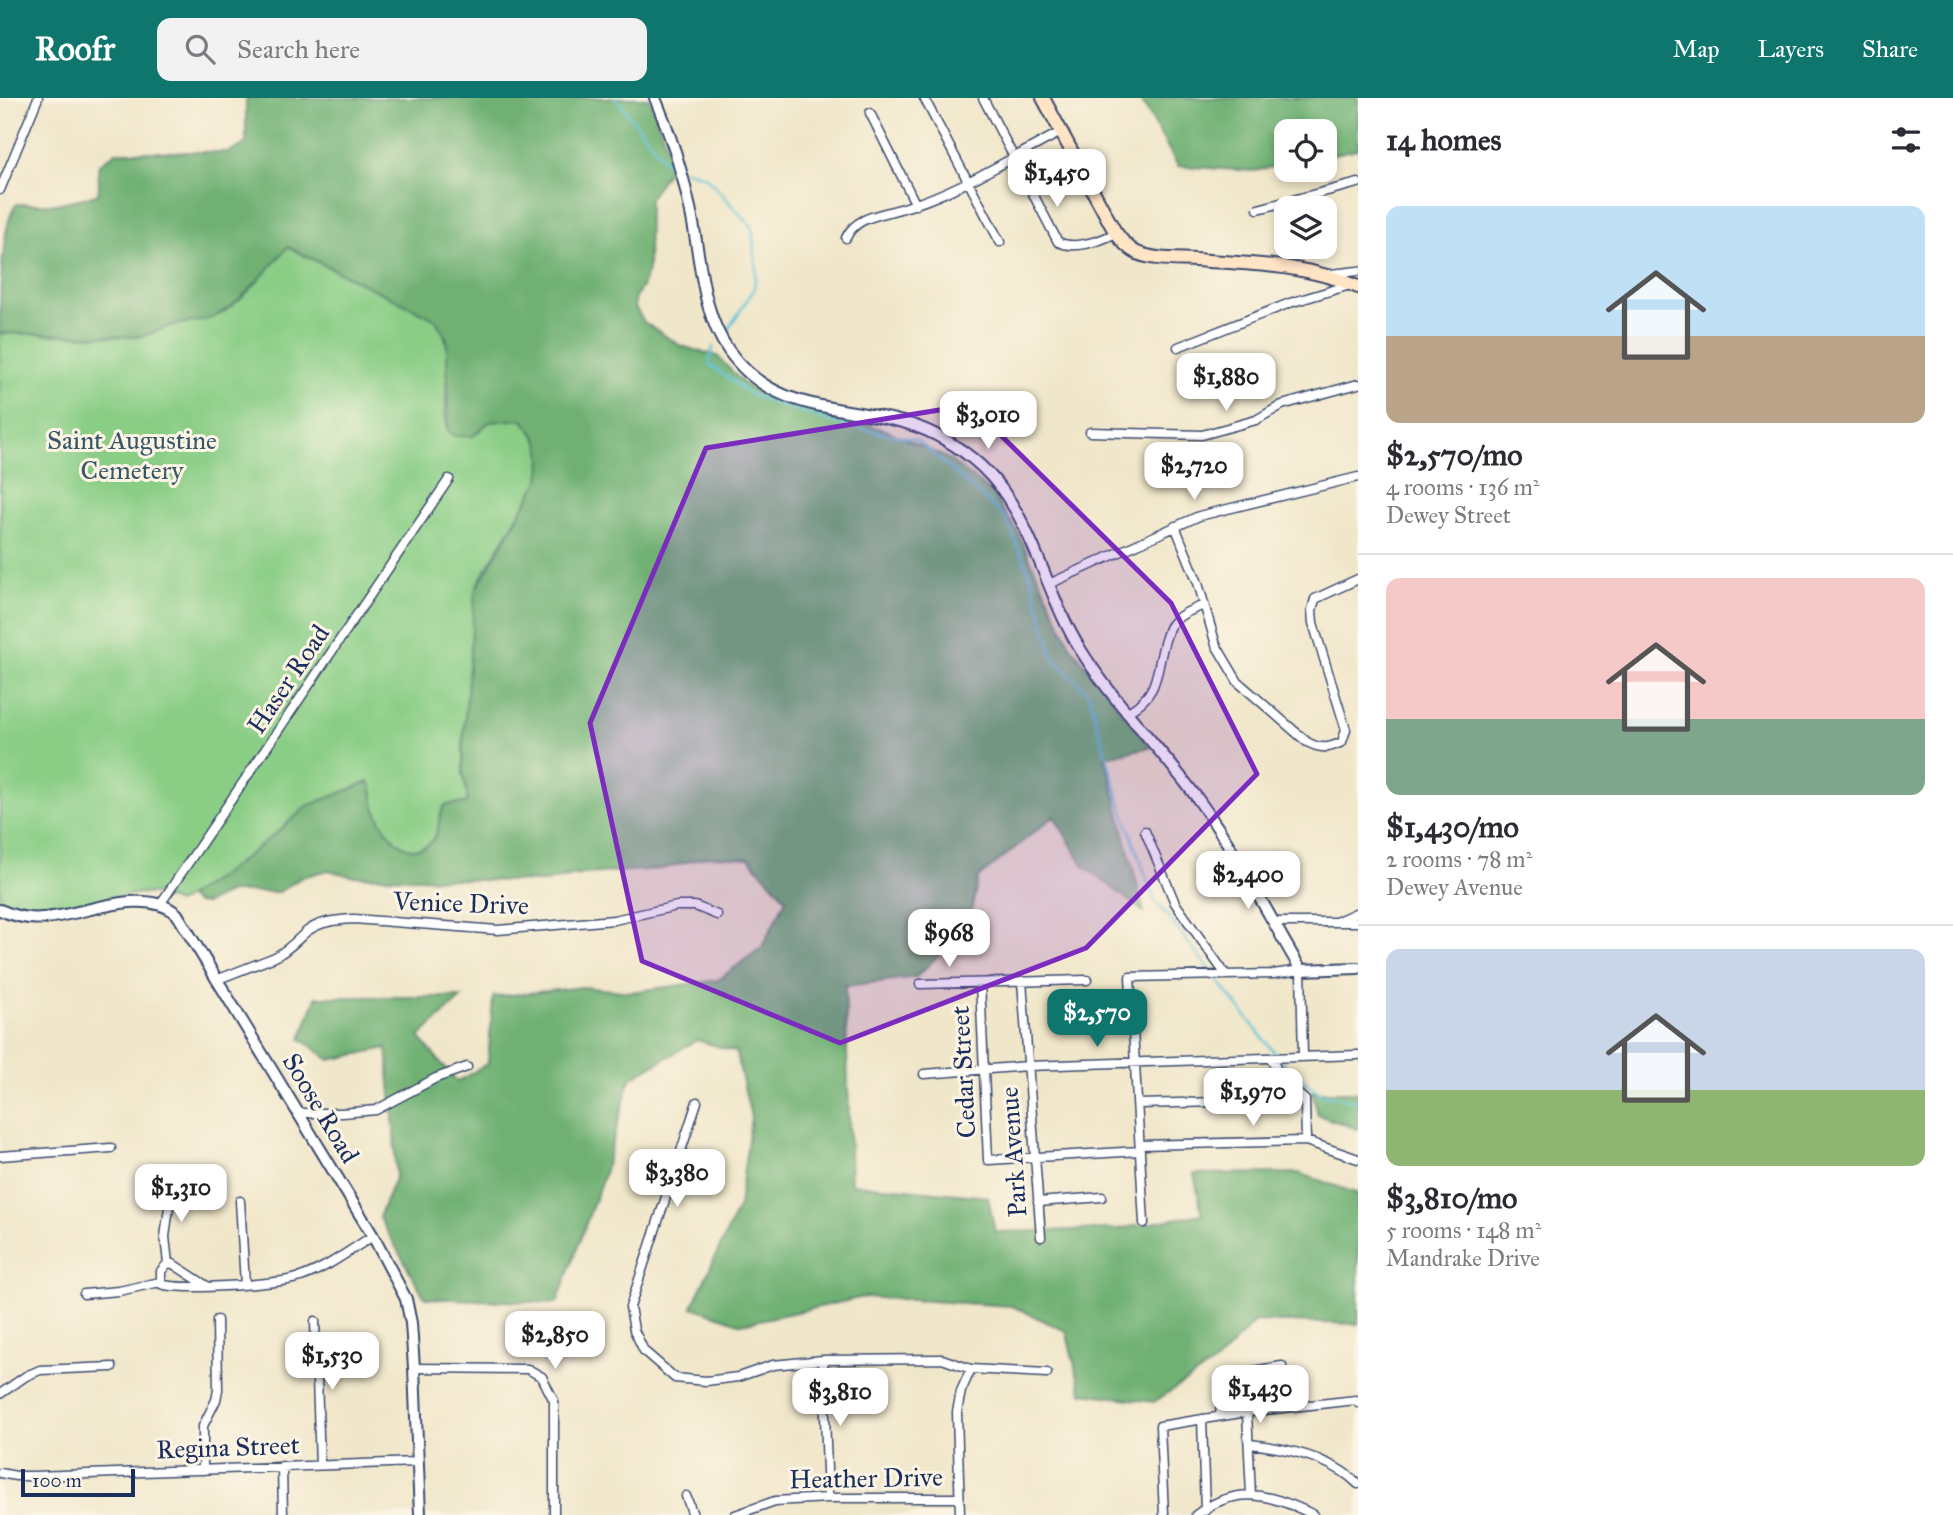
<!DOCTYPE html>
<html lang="en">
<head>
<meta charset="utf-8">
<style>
	body { margin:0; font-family:"IM FELL Great Primer",serif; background:#f2f2f3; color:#2b2b33; height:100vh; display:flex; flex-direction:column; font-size:26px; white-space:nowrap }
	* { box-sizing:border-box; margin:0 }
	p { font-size:23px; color:#7c7c81 }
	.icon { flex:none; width:38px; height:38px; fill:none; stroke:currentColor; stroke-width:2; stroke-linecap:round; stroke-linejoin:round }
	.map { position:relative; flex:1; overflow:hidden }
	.panel { display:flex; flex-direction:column; background:#fff; width:595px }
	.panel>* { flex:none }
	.fabs { position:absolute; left:1274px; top:21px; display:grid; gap:14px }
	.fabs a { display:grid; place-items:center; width:63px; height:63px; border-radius:14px; background:#fff; box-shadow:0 4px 10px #0003; font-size:35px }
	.scale { position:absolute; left:21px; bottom:18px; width:114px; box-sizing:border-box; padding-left:7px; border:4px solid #1b2f5e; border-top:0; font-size:19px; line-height:24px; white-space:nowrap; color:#1b2f5e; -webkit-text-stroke:5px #fcf5e5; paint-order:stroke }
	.price { position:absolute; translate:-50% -60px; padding:0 16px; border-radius:14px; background:#fff; color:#222; font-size:23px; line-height:46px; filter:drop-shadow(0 2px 4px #0008) }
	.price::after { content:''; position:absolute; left:50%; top:42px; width:21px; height:16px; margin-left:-10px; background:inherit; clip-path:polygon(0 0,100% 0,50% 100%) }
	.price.on { background:#0f766e; color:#fff }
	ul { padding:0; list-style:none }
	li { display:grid; align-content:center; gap:14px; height:371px; padding:0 28px }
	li+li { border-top:2px solid #e1e1e2 }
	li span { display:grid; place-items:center; height:217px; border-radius:14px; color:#555 }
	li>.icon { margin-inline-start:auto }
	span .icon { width:126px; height:126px; fill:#fffc; stroke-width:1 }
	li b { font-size:30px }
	h2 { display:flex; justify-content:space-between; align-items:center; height:84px; padding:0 28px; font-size:30px }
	header { display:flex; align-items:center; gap:42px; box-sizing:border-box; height:98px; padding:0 35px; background:#0f766e; color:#fff }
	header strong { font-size:33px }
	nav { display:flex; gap:38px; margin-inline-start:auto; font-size:24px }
	.search { width:490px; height:63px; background:#f2f2f3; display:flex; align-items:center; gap:18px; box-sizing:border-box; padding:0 24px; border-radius:14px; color:#7c7c81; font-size:26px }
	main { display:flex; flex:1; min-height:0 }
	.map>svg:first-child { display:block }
	.green { fill:#8ace86; stroke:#527e72; stroke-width:2 }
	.forest { fill:#6fb173; stroke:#457068; stroke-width:2 }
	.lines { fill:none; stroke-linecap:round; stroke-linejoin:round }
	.stream { stroke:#59c0d7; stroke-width:2.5 }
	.minor-casing { stroke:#3b4a6e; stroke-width:11 }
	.tertiary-casing { stroke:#3b4a6e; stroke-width:14 }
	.secondary-casing { stroke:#3b4a6e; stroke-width:16 }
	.minor { stroke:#fff; stroke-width:8 }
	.tertiary { stroke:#fff; stroke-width:10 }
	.secondary { stroke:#ffe4c6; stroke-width:12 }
	.marked { fill:#7b2cbf; fill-opacity:0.2; stroke:#7b2cbf; stroke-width:5; stroke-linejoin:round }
	.labels { text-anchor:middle; stroke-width:6; stroke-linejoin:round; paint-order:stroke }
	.park-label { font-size:26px; fill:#375768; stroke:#fcf5e5 }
	.street-label { font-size:26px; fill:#1b2f5e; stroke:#fcf5e5 }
</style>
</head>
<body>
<header>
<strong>Roofr</strong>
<div class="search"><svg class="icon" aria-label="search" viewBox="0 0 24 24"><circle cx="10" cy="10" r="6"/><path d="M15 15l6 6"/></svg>Search here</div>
<nav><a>Map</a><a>Layers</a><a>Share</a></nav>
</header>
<main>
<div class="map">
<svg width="1358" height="1417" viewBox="0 0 1358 1417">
	<rect width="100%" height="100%" fill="#fcf5e5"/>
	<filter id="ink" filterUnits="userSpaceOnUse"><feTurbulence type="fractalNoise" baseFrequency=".0143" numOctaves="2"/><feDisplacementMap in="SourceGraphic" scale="14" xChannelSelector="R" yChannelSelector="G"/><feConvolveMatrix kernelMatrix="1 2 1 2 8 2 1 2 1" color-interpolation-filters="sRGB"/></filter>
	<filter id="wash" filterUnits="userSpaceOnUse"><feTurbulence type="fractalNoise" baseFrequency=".00686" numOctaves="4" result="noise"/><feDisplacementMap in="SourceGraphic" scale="28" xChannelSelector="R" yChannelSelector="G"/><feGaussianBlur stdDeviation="1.57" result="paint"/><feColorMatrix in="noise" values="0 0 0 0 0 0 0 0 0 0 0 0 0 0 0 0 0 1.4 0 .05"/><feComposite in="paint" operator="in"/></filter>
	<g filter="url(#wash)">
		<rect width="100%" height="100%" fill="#f0e6c9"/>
		<!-- green -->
		<path class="green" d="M287,149L435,221C460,246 439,301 448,333L473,338L489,324L522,321C541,342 545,352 540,381L477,486L463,646V675L468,700L466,705L452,706L441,714C439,727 437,747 421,751C398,756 381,729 375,710C372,700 375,693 368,684L307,708L279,733L228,773L178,805L155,796L140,795L47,812L27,811L0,801V235L134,239C149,238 161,230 175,227C190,223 203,223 217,217C241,206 269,169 287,149Z"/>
		<!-- forest -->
		<path class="forest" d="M246,0H649L673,65L649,101L648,172L642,189L635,199V209L644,224L681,248L717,258L746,288L779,303L886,332L947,360L990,393L1017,433L1070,547L1150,649L1105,659L1144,814L1084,768L1054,718L978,780L968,829L916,879L845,888L851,1086L988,1099L995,1134L1118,1131L1202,1116L1194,1076L1299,1075L1358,1096V1226L1255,1223L1216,1264L1154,1304L1082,1295L1066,1233L1012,1208L864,1199L742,1226L692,1209L739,1108L751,1019L736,954L697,942L630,981L603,1079L557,1205L425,1200L379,1119L396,1078L394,1032L387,950L330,962L301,941L316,899H462L419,939L457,984L488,965L493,899L583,889L631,894L718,882L762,849L786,801L749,760L708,758L662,771L583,776L544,784L351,778L328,772L302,779L279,794H230L205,806L196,805L188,799L228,773L279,733L307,708L369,684C374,693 372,699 375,709C379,724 397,751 413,751C421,751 427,749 432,743C441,732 438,718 445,707L466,705L468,700L463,675V646L475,493L540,381C545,352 541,342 522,321L489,324L473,338H455L448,333L447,241L435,221L288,149C268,170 243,204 218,217C205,225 189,223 175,227C161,230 149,238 134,239L0,235C0,206 0,123 17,106H56L97,97C102,88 96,77 99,67L116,54H228L241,49L246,44Z
			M1140,0H1358V51L1325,58V33H1286V66L1254,73L1178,68Z
			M1312,994H1358V1031L1318,1017Z"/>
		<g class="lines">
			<!-- stream -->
			<path class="stream" d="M616,0L668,67L677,70
				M684,72L706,79L752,129L756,172L754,191L728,232
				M713,249L709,266L751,297L839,326L917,342L1005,419L1030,476L1053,559L1089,596L1119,702L1154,801L1277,958
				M1282,963L1292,974L1321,996L1358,1004"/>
		</g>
	</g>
	<g filter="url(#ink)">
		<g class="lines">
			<defs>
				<path id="minor" d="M924,0L1000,144
					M983,0L1058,144C1075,152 1100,143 1116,135
					M870,15L916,107
					M0,92L38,0
					M1258,111L1358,85
					M846,140C855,119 880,117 900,111C955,96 1010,60 1061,34
					M1330,176L1358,173
					M1178,249L1290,205L1350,187
					M1090,334L1202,337L1256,322L1282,307L1358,286
					M1175,428L1198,485L1216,547L1238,584L1307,644C1320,651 1328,651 1342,644L1346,632L1313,525L1312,512L1315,501L1358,481
					M1049,486L1199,418L1358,379
					M1126,615C1161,596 1155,575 1165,542C1167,537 1168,530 1171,527C1179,516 1192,512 1204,507
					M1145,733L1175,805L1226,877
					M161,805L449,381
					M1338,823L1358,814
					M1273,824H1358
					M216,882L275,859C288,852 296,843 306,834C320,823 337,822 354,821L498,832L614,822L677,808H695L717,817
					M1022,883L1041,1139
					M980,885L988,1062L1140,1053
					M920,886L1087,882
					M1271,960L1282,982L1305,1002L1306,1043
					M924,976L1028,968L1358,957
					M697,1004L630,1209L634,1232L644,1253L675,1280L706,1283L738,1279L773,1267L823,1262L942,1261L971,1271L1047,1275
					M1138,1006L1305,1002
					M297,1015H342L376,1012L436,980L467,969
					M1140,1047L1306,1043L1358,1061
					M0,1058L111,1050
					M240,1103L245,1186
					M1038,1104L1102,1099
					M1144,1125L1130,879L1273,876L1301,872L1303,958
					M168,1165L165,1139L172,1087
					M207,1188L173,1166L168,1165L161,1173V1186C181,1193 279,1186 301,1179C327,1170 350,1152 373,1138
					M84,1196L119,1193L160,1184
					M315,1223L320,1367
					M823,1262L828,1400
					M414,1270L528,1271L542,1279L554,1303V1417
					M0,1296L26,1278L40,1272L112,1269
					M1247,1314L1251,1397
					M1220,1318L1223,1278L1282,1268
					M1202,1321L1205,1413
					M1250,1346C1286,1350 1332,1360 1358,1386
					M282,1368L283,1417
					M203,1372V1328L216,1302L218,1292L217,1222
					M0,1375L16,1378H35L417,1364
					M686,1398L693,1417
					M735,1417L775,1403L828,1400H959
					M960,1417L957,1314L961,1293L971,1271
					M1164,1417L1160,1328L1247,1314L1356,1302L1358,1305
					M1196,1417C1237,1386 1271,1396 1314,1417"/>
				<path id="tertiary" d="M655,0C670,35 682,72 690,110C701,158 700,212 729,253C774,316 841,306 906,325C933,333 960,349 981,368C1035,418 1043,494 1082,554C1116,608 1163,652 1200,704C1238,757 1268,816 1301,872L1358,870
					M0,812C14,818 28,822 43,820C82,818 144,787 177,816L373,1138L406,1201L411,1225L414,1270L420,1417"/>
				<path id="secondary" d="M1043,0L1114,132C1120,141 1127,150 1137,155C1154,162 1177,161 1195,162C1250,166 1307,166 1358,189"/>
			</defs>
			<!-- minor casing -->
			<use href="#minor" class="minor-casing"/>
			<!-- tertiary casing -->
			<use href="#tertiary" class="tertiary-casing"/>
			<!-- secondary casing -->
			<use href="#secondary" class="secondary-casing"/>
			<!-- minor -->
			<use href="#minor" class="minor"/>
			<!-- tertiary -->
			<use href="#tertiary" class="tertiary"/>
			<!-- secondary -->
			<use href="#secondary" class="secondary"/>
		</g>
	</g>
	<!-- marked area -->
	<path class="marked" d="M970,307L1171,505L1257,676L1086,850L840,945L642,863L590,625L706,350Z"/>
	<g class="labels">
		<!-- park labels -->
		<g class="park-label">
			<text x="132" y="351">Saint Augustine<tspan x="132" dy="30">Cemetery</tspan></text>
		</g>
		<!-- street labels -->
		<g class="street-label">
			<text transform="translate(288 581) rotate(-56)" y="9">Haser Road</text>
			<text transform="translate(461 805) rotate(2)" y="9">Venice Drive</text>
			<text transform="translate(963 974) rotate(-93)" y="9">Cedar Street</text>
			<text transform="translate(321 1010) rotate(59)" y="9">Soose Road</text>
			<text transform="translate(1013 1054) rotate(-94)" y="9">Park Avenue</text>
			<text transform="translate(228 1349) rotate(-2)" y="9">Regina Street</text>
			<text transform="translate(866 1380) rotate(-1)" y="9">Heather Drive</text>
		</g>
	</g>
</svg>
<div class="fabs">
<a><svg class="icon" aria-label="locate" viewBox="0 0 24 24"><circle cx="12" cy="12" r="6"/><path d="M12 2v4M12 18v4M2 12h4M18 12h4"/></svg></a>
<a><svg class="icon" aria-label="layers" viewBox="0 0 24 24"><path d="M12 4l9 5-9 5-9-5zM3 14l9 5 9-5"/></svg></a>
</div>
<div class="scale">100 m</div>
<b class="price" style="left:1057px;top:111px">$1,450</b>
<b class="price" style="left:1226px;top:315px">$1,880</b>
<b class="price" style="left:988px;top:353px">$3,010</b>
<b class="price" style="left:1194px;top:404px">$2,720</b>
<b class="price" style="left:1248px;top:813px">$2,400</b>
<b class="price" style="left:949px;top:871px">$968</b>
<b class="price on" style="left:1097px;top:951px">$2,570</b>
<b class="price" style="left:1253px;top:1030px">$1,970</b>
<b class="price" style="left:677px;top:1111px">$3,380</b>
<b class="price" style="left:181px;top:1126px">$1,310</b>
<b class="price" style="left:555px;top:1273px">$2,850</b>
<b class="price" style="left:332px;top:1294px">$1,530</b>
<b class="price" style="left:1260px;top:1327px">$1,430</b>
<b class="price" style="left:840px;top:1330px">$3,810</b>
</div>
<section class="panel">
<h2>14 homes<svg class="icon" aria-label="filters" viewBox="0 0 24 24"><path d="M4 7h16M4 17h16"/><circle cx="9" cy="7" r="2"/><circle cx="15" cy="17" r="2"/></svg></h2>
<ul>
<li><span style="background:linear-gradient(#bfe0f5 60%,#b9a48a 0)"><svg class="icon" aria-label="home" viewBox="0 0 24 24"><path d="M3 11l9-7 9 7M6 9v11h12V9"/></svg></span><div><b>$2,570/mo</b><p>4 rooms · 136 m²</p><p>Dewey Street</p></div></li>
<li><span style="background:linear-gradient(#f6c9c9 65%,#7fa58c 0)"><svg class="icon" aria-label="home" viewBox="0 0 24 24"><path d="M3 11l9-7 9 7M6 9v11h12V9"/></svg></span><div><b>$1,430/mo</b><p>2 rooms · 78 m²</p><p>Dewey Avenue</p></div></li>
<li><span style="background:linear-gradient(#c9d6e8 65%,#8fb573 0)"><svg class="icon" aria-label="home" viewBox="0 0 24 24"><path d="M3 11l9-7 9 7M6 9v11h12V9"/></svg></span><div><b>$3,810/mo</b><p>5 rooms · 148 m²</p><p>Mandrake Drive</p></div></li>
</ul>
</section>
</main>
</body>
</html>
